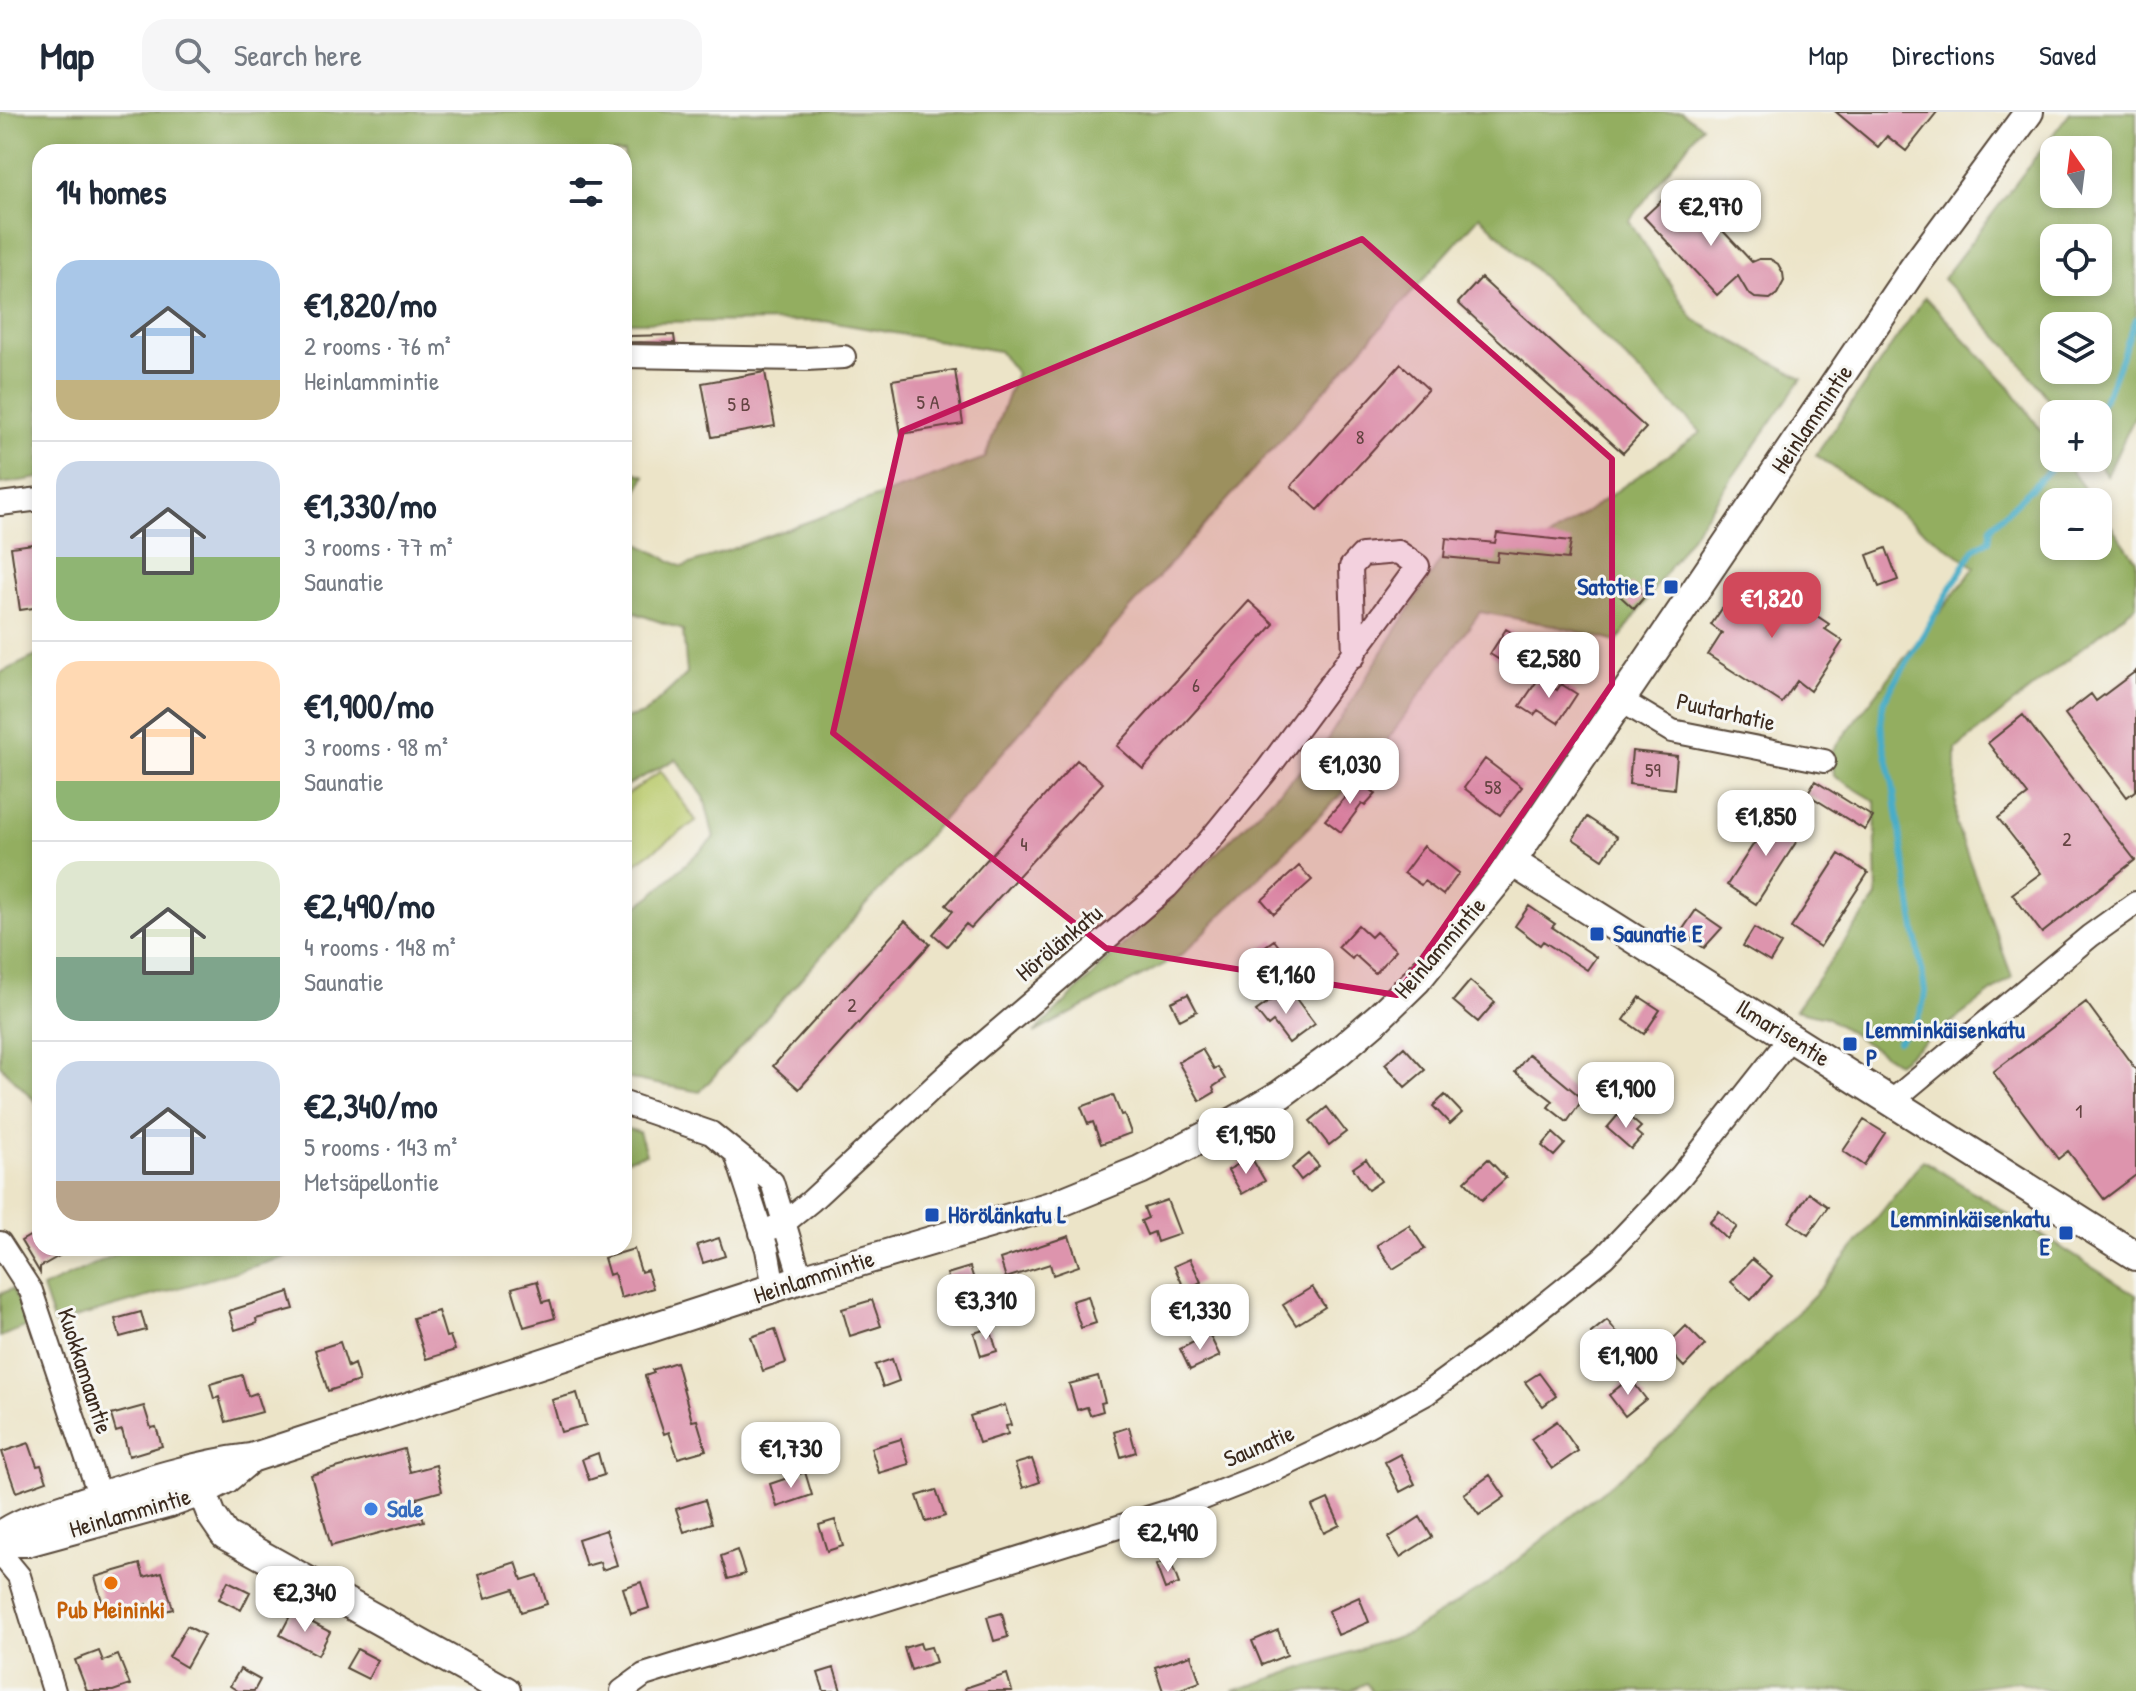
<!DOCTYPE html>
<html lang="en">
<head>
<meta charset="utf-8">
<style>
	body { margin:0; font-family:"Patrick Hand",sans-serif; background:#f6f6f7; color:#1f2937; height:100vh; display:flex; flex-direction:column; font-size:30px; white-space:nowrap }
	* { box-sizing:border-box; margin:0 }
	p { font-size:26px; color:#747a83 }
	.icon { flex:none; width:44px; height:44px; fill:none; stroke:currentColor; stroke-width:2; stroke-linecap:round; stroke-linejoin:round }
	.map { position:relative; flex:1; overflow:hidden }
	.side { position:absolute; left:32px; top:32px; width:600px; height:1112px; display:flex; flex-direction:column; background:#fff; border-radius:24px; box-shadow:0 4px 12px #0003 }
	.side>* { flex:none }
	.needle { width:52px; rotate:346deg }
	.controls { position:absolute; left:2040px; top:24px; display:grid; gap:16px }
	.controls a { display:grid; place-items:center; width:72px; height:72px; border-radius:16px; background:#fff; box-shadow:0 4px 12px #0003; font-size:40px }
	.price { position:absolute; translate:-50% -68px; padding:0 18px; border-radius:16px; background:#fff; color:#222; font-size:26px; line-height:52px; filter:drop-shadow(0 2px 4px #0008) }
	.price::after { content:''; position:absolute; left:50%; top:48px; width:24px; height:18px; margin-left:-12px; background:inherit; clip-path:polygon(0 0,100% 0,50% 100%) }
	.price.current { background:#d1495b; color:#fff }
	ul { padding:0; list-style:none }
	li { display:flex; align-items:center; gap:24px; height:200px; padding:0 24px }
	li+li { border-top:2px solid #e0e1e3 }
	li span { display:grid; place-items:center; flex:none; width:224px; height:160px; border-radius:24px; color:#555 }
	li>.icon { margin-inline-start:auto }
	span .icon { width:96px; height:96px; fill:#fffc; stroke-width:1 }
	li b { font-size:34px }
	h2 { display:flex; justify-content:space-between; align-items:center; height:96px; padding:0 24px; font-size:34px }
	header { display:flex; align-items:center; gap:48px; box-sizing:border-box; height:112px; padding:0 40px; background:#fff; border-bottom:2px solid #e0e1e3 }
	header strong { font-size:38px }
	nav { display:flex; gap:44px; margin-inline-start:auto; font-size:28px }
	.search { width:560px; height:72px; background:#f6f6f7; display:flex; align-items:center; gap:20px; box-sizing:border-box; padding:0 28px; border-radius:24px; color:#747a83; font-size:30px }
	.map>svg:first-child { display:block }
	.green { fill:#baca6c; stroke:#7a7a45; stroke-width:2 }
	.forest { fill:#93ae60; stroke:#676c3f; stroke-width:2; fill-rule:evenodd }
	.lines { fill:none; stroke-linecap:round; stroke-linejoin:round }
	.stream { stroke:#48adc7; stroke-width:6 }
	.building { fill:#dd94ad }
	.minor-casing { stroke:#564638; stroke-width:26 }
	.tertiary-casing { stroke:#564638; stroke-width:32 }
	.minor { stroke:#fff; stroke-width:22 }
	.tertiary { stroke:#fff; stroke-width:28 }
	.marked { fill:#c2185b; fill-opacity:0.2; stroke:#c2185b; stroke-width:6; stroke-linejoin:round }
	.transit-dot { fill:#1a4fb4; stroke:#f6f6f2; stroke-width:3 }
	.shop-dot { fill:#3f7fe0; stroke:#f6f6f2; stroke-width:3 }
	.food-dot { fill:#e8710a; stroke:#f6f6f2; stroke-width:3 }
	.labels { text-anchor:middle; stroke-width:6; stroke-linejoin:round; paint-order:stroke }
	.number-label { font-size:20px; fill:#644442 }
	.street-label { font-size:24px; fill:#3b2a1e; stroke:#f6f6f2 }
	.transit-label { font-size:24px; font-weight:bold; fill:#164399; stroke:#f6f6f2; text-anchor:start }
	.shop-label { font-size:24px; font-weight:bold; fill:#366cbe; stroke:#f6f6f2; text-anchor:start }
	.food-label { font-size:24px; font-weight:bold; fill:#c56008; stroke:#f6f6f2 }
</style>
</head>
<body>
<header>
<strong>Map</strong>
<div class="search"><svg class="icon" aria-label="search" viewBox="0 0 24 24"><circle cx="10" cy="10" r="6"/><path d="M15 15l6 6"/></svg>Search here</div>
<nav><a>Map</a><a>Directions</a><a>Saved</a></nav>
</header>
<div class="map">
<svg width="2136" height="1579" viewBox="0 0 2136 1579">
	<rect width="100%" height="100%" fill="#f6f6f2"/>
	<filter id="ink" filterUnits="userSpaceOnUse"><feTurbulence type="fractalNoise" baseFrequency=".0125" numOctaves="2"/><feDisplacementMap in="SourceGraphic" scale="16" xChannelSelector="R" yChannelSelector="G"/><feConvolveMatrix kernelMatrix="1 2 1 2 8 2 1 2 1" color-interpolation-filters="sRGB"/></filter>
	<filter id="wash" filterUnits="userSpaceOnUse"><feTurbulence type="fractalNoise" baseFrequency=".006" numOctaves="4" result="noise"/><feDisplacementMap in="SourceGraphic" scale="32" xChannelSelector="R" yChannelSelector="G"/><feGaussianBlur stdDeviation="1.8" result="paint"/><feColorMatrix in="noise" values="0 0 0 0 0 0 0 0 0 0 0 0 0 0 0 0 0 1.4 0 .05"/><feComposite in="paint" operator="in"/></filter>
	<g filter="url(#wash)">
		<rect width="100%" height="100%" fill="#ece4c8"/>
		<!-- green -->
		<path class="green" d="M661,659L696,709L624,759V685Z"/>
		<!-- forest -->
		<path class="forest" d="M0,0H1681L1702,14L1629,109L1694,208L1802,266L1617,530L1552,513L1480,500L1367,656L1182,843L1034,921L1320,639L1441,447L1548,427L1701,320L1480,104L700,980L624,966V803L651,784L714,726L704,685L676,647L624,675V607L644,602L687,562L683,518L624,497V424L682,455L985,346L1016,261L999,239L824,209L624,210V40H40V366L0,372Z
			M2070,0H2136V302L2107,363L2094,346H2098V302H2060L2009,236L1943,167ZM2098,38V82H2054V38ZM2098,126V170H2054V126ZM2098,214V258H2054V214Z
			M1925,185L2008,273L2054,336V346H2062L2094,390H2054V434H2098V396L2136,448V493L1956,637V712L2012,865L1897,951L1826,905L1795,898L1877,785L1875,689L1834,664L1832,639L1975,455L1816,343Z
			M624,356L645,364L624,407Z
			M40,542V994L0,953V561Z
			M624,1016L639,1020L646,1042L624,1048Z
			M1923,1048L2136,1183V1579H2049L2017,1569L1945,1579H1372L1366,1571L1350,1579H1233L1408,1521L1489,1471L1700,1300L1821,1176Z
			M129,1136H317L54,1212L42,1176Z
			M12,1177L30,1213L0,1225V1182Z"/>
		<g class="lines">
			<!-- stream -->
			<path class="stream" d="M2098,298L2109,278L2136,207
				M1898,929C1918,911 1922,906 1925,879C1914,811 1903,742 1893,673C1888,645 1876,617 1884,589L1974,437L1989,428L1991,415L2053,355"/>
		</g>
		<g id="blocks">
			<!-- building -->
			<path class="building" d="M1836,0H1937L1906,39L1887,24L1878,35Z
				M1679,72L1752,150L1759,147H1770L1778,152L1783,161L1784,169L1777,182L1770,187L1755,186L1748,181L1738,164L1717,183L1644,105Z
				M1481,166L1646,316L1623,341L1458,191Z
				M674,223L675,231L629,230V224Z
				M1401,252L1428,277L1318,398L1291,374Z
				M955,258L963,312L901,322L892,268Z
				M765,260L775,314L712,325L702,271Z
				M1497,421L1571,429L1568,447L1498,440L1497,450L1444,445L1446,426L1495,431Z
				M40,431V495L20,498L11,435Z
				M1886,436L1898,468L1879,475L1867,443Z
				M1744,464L1756,472L1760,466L1829,512L1825,517L1843,529L1810,579L1797,569L1782,591L1708,543L1722,521L1711,513Z
				M1631,472L1645,484L1634,497L1620,484Z
				M1249,489L1274,512L1143,657L1117,634Z
				M1506,517L1522,527L1506,552L1490,542Z
				M2136,559V678L2127,685L2065,602L2091,582L2096,589Z
				M1539,566L1557,578L1561,572L1577,582L1558,611L1538,598L1534,603L1520,594Z
				M2023,603L2135,748L2042,821L2012,782L2041,761L1998,706L2028,683L1988,631Z
				M1632,639L1677,644L1674,677L1629,672Z
				M1485,647L1522,675L1500,703L1464,676Z
				M1077,648L1103,671L971,816L966,812L947,834L933,822L953,799L946,793Z
				M1360,669L1376,682L1365,694L1362,692L1341,720L1325,708Z
				M1815,669L1873,705L1865,718L1807,682Z
				M1775,699L1804,718L1756,792L1727,773Z
				M1587,705L1617,725L1603,747L1573,727Z
				M1424,734L1459,761L1443,783L1424,769L1421,773L1404,761Z
				M1839,742L1868,761L1820,835L1791,816Z
				M1299,754L1312,768L1274,802L1262,788Z
				M1529,794L1555,812L1552,815L1596,845L1587,858L1543,829L1540,833L1515,814Z
				M1696,798L1722,816L1704,836L1681,820Z
				M905,809L930,832L799,977L773,954Z
				M1358,813L1371,825L1376,820L1396,838L1375,861L1355,843L1352,847L1338,835Z
				M1754,816L1781,832L1770,850L1743,834Z
				M1274,828L1283,840L1269,850L1260,838Z
				M1470,869L1495,890L1478,910L1453,889Z
				M1288,876L1315,912L1289,931L1273,910L1268,914L1256,899Z
				M1188,882L1197,899L1180,908L1171,890Z
				M1640,885L1660,898L1644,922L1624,908Z
				M2086,890L2136,958V1063L2104,1087L2068,1039L2058,1047L1993,960Z
				M1404,935L1425,958L1405,975L1385,952Z
				M1202,937L1214,957L1218,955L1225,967L1213,975L1215,980L1200,989L1178,950Z
				M1529,942L1583,987L1567,1010L1548,995L1553,989L1515,960Z
				M1113,983L1121,1003L1124,1002L1131,1021L1101,1032L1093,1010L1088,1012L1081,995Z
				M1445,983L1462,1001L1450,1012L1433,994Z
				M1327,995L1346,1020L1329,1033L1310,1009Z
				M1626,1002L1641,1015L1636,1020L1642,1025L1631,1037L1607,1016L1618,1003L1623,1007Z
				M1864,1008L1885,1021L1864,1053L1843,1039Z
				M1553,1021L1565,1032L1554,1044L1542,1034Z
				M1309,1042L1319,1054L1301,1068L1292,1056Z
				M1251,1045L1265,1069L1242,1082L1228,1058Z
				M1366,1047L1381,1069L1368,1078L1353,1056Z
				M1488,1047L1506,1066L1482,1088L1465,1069Z
				M1809,1081L1828,1095L1808,1123L1789,1110Z
				M1167,1088L1180,1122L1157,1130L1154,1120L1147,1123L1141,1109L1148,1106L1144,1096Z
				M1719,1099L1737,1115L1727,1127L1709,1110Z
				M1409,1113L1425,1137L1393,1157L1377,1133Z
				M40,1118V1136H73L40,1155V1161L21,1129Z
				M1069,1124L1079,1154L1053,1163L1050,1152L1006,1166L1000,1147Z
				M719,1126L725,1144L703,1151L697,1133Z
				M634,1137L641,1160L647,1158L653,1176L621,1186L614,1161L609,1163L604,1146Z
				M1190,1147L1201,1170L1185,1178L1174,1154Z
				M1752,1147L1772,1164L1751,1188L1731,1170Z
				M970,1155L980,1187L957,1194L947,1162Z
				M537,1169L543,1190L550,1188L555,1206L524,1215L512,1176Z
				M1312,1175L1325,1195L1296,1213L1283,1193Z
				M289,1180L294,1197L256,1207L257,1211L235,1218L229,1199Z
				M1088,1184L1096,1211L1081,1216L1072,1189Z
				M872,1188L881,1214L850,1224L842,1197Z
				M438,1199L446,1225L450,1224L455,1238L426,1247L413,1206Z
				M141,1200L146,1218L120,1225L115,1207Z
				M1607,1208L1623,1228L1607,1241L1591,1221Z
				M1686,1214L1705,1233L1684,1255L1665,1235Z
				M990,1216L997,1239L981,1244L974,1221Z
				M775,1217L786,1251L763,1259L751,1225Z
				M1209,1222L1220,1244L1190,1258L1180,1237Z
				M340,1230L348,1255L354,1252L359,1269L328,1279L315,1238Z
				M892,1247L899,1269L883,1275L875,1253Z
				M676,1250L692,1309L697,1308L706,1338L678,1346L669,1320L664,1322L645,1264L654,1261L652,1258Z
				M1539,1261L1556,1284L1543,1294L1525,1270Z
				M242,1263L248,1284L256,1281L262,1300L226,1310L219,1285L214,1287L210,1272Z
				M1098,1264L1105,1290L1101,1291L1103,1299L1090,1303L1087,1295L1077,1298L1069,1272Z
				M1630,1266L1646,1287L1625,1304L1609,1283Z
				M577,1281L586,1313L561,1320L552,1288Z
				M1005,1293L1011,1313L1006,1314L1008,1322L979,1331L970,1304Z
				M144,1294L151,1316L156,1315L162,1334L129,1344L122,1318L116,1320L111,1303Z
				M1557,1309L1578,1339L1552,1357L1531,1327Z
				M1129,1315L1136,1340L1121,1345L1114,1320Z
				M901,1327L909,1352L879,1361L871,1336Z
				M29,1331L37,1354L41,1353L47,1369L16,1380L2,1340Z
				M404,1337L410,1360L436,1353L442,1379L417,1386L424,1409L331,1434L311,1363Z
				M598,1341L604,1363L589,1368L582,1347Z
				M1400,1342L1415,1372L1400,1380L1385,1350Z
				M1032,1347L1040,1370L1023,1376L1015,1352Z
				M805,1360L812,1383L777,1395L770,1372Z
				M1490,1363L1505,1385L1479,1403L1464,1382Z
				M936,1378L945,1404L926,1410L917,1384Z
				M1328,1387L1340,1413L1324,1421L1312,1394Z
				M705,1388L712,1411L684,1420L676,1397Z
				M1420,1405L1432,1425L1400,1445L1388,1426Z
				M835,1408L843,1434L827,1439L819,1413Z
				M606,1418L617,1453L602,1458L600,1450L586,1454L578,1427Z
				M737,1438L745,1462L728,1467L721,1444Z
				M1170,1448L1179,1472L1165,1477L1156,1453Z
				M516,1450L522,1468L538,1463L547,1492L521,1500L514,1477L486,1486L479,1462Z
				M140,1452L144,1465L162,1460L173,1497L151,1503L147,1492L121,1500L120,1497L110,1500L108,1495L104,1496L95,1465Z
				M228,1469L250,1480L241,1498L219,1487Z
				M641,1470L649,1496L631,1502L623,1476Z
				M1359,1485L1369,1510L1338,1523L1328,1499Z
				M292,1500L330,1520L318,1543L280,1523Z
				M1002,1501L1008,1525L994,1529L987,1505Z
				M187,1514L204,1523L186,1555L169,1545Z
				M1278,1518L1287,1543L1262,1553L1252,1529Z
				M920,1531L922,1537L931,1535L936,1550L911,1558L904,1536Z
				M357,1537L378,1548L368,1567L346,1556Z
				M99,1539L103,1549L118,1543L130,1573L113,1579H87L75,1548Z
				M1191,1543L1200,1570L1175,1579H1163L1155,1555Z
				M834,1556L841,1579H824L818,1561Z
				M240,1557L260,1568L254,1579H238L230,1574Z
				M1007,1562L1012,1579H966L965,1576Z"/>
		</g>
	</g>
	<g filter="url(#ink)">
		<use href="#blocks" fill-opacity="0" stroke="#564638" stroke-width="2"/>
		<g class="lines">
			<defs>
				<path id="minor" d="M624,244L806,247L844,245
					M0,392L40,387
					M1622,589L1672,619L1824,649
					M1892,989L2090,824L2136,791
					M624,991L711,1021L772,1070L801,1167
					M736,1042L767,1137L774,1176
					M761,1121L784,1111L811,1089L950,960L1167,775L1209,729L1267,658L1418,454L1398,440L1362,443L1351,455L1354,544
					M0,1131L31,1179L105,1400
					M0,1441L19,1464L54,1579
					M622,1579L644,1563L1176,1397L1272,1359L1361,1317L1427,1281L1517,1215L1604,1145L1681,1064L1790,926"/>
				<path id="tertiary" d="M1512,750L2136,1144
					M193,1357L212,1404L225,1423L506,1579
					M0,1424C22,1408 48,1402 73,1393C131,1374 191,1353 251,1346L801,1167L1054,1093L1140,1058L1235,1009L1281,982L1337,941L1379,905L1417,868L1501,765L1913,157L2029,0
					M0,1430H27L170,1391L201,1380L226,1367L251,1346"/>
			</defs>
			<!-- minor casing -->
			<use href="#minor" class="minor-casing"/>
			<!-- tertiary casing -->
			<use href="#tertiary" class="tertiary-casing"/>
			<!-- minor -->
			<use href="#minor" class="minor"/>
			<!-- tertiary -->
			<use href="#tertiary" class="tertiary"/>
		</g>
	</g>
	<!-- marked area -->
	<path class="marked" d="M1362,127L1612,347V572L1397,883L1106,836L833,621L902,319Z"/>
	<!-- markers -->
	<g class="transit-dot">
		<rect x="1663" y="467" width="16" height="16" rx="4"/>
		<rect x="1589" y="814" width="16" height="16" rx="4"/>
		<rect x="1842" y="924" width="16" height="16" rx="4"/>
		<rect x="924" y="1095" width="16" height="16" rx="4"/>
		<rect x="2058" y="1113" width="16" height="16" rx="4"/>
	</g>
	<circle class="shop-dot" cx="371" cy="1397" r="8"/>
	<circle class="food-dot" cx="111" cy="1471" r="8"/>
	<g class="labels">
		<!-- number labels -->
		<g class="number-label">
			<text x="928" y="297">5 A</text>
			<text x="739" y="299">5 B</text>
			<text x="1360" y="332">8</text>
			<text x="1196" y="580">6</text>
			<text x="1653" y="665">59</text>
			<text x="1493" y="682">58</text>
			<text x="2067" y="734">2</text>
			<text x="1024" y="739">4</text>
			<text x="852" y="900">2</text>
			<text x="2079" y="1006">1</text>
		</g>
		<!-- street labels -->
		<g class="street-label">
			<text transform="translate(1812 307) rotate(-56)" y="8">Heinlammintie</text>
			<text transform="translate(1726 600) rotate(13)" y="8">Puutarhatie</text>
			<text transform="translate(1059 831) rotate(-40)" y="8">Hörölänkatu</text>
			<text transform="translate(1440 836) rotate(-49)" y="8">Heinlammintie</text>
			<text transform="translate(1783 921) rotate(32)" y="8">Ilmarisentie</text>
			<text transform="translate(814 1165) rotate(-18)" y="8">Heinlammintie</text>
			<text transform="translate(85 1259) rotate(72)" y="8">Kuokkamaantie</text>
			<text transform="translate(1259 1334) rotate(-23)" y="8">Saunatie</text>
			<text transform="translate(130 1401) rotate(-16)" y="8">Heinlammintie</text>
		</g>
		<!-- transit labels -->
		<g class="transit-label">
			<text x="1655" y="483" text-anchor="end">Satotie E</text>
			<text x="1613" y="830">Saunatie E</text>
			<text x="1866" y="926">Lemminkäisenkatu<tspan x="1866" dy="28">P</tspan></text>
			<text x="948" y="1111">Hörölänkatu L</text>
			<text x="2050" y="1115" text-anchor="end">Lemminkäisenkatu<tspan x="2050" dy="28">E</tspan></text>
		</g>
		<!-- shop labels -->
		<g class="shop-label">
			<text x="387" y="1405">Sale</text>
		</g>
		<!-- food labels -->
		<g class="food-label">
			<text x="111" y="1506">Pub Meininki</text>
		</g>
	</g>
</svg>
<div class="controls">
<a><svg class="needle" viewBox="-14 -14 28 28"><path d="M0-13l5 13h-10z" fill="#e53935"/><path d="M0 13l5-13h-10z" fill="#747a83"/></svg></a>
<a><svg class="icon" aria-label="locate" viewBox="0 0 24 24"><circle cx="12" cy="12" r="6"/><path d="M12 2v4M12 18v4M2 12h4M18 12h4"/></svg></a>
<a><svg class="icon" aria-label="layers" viewBox="0 0 24 24"><path d="M12 4l9 5-9 5-9-5zM3 14l9 5 9-5"/></svg></a>
<a>+</a>
<a>−</a>
</div>
<b class="price" style="left:1711px;top:136px">€2,970</b>
<b class="price current" style="left:1772px;top:528px">€1,820</b>
<b class="price" style="left:1549px;top:588px">€2,580</b>
<b class="price" style="left:1350px;top:694px">€1,030</b>
<b class="price" style="left:1766px;top:746px">€1,850</b>
<b class="price" style="left:1286px;top:904px">€1,160</b>
<b class="price" style="left:1626px;top:1018px">€1,900</b>
<b class="price" style="left:1246px;top:1064px">€1,950</b>
<b class="price" style="left:986px;top:1230px">€3,310</b>
<b class="price" style="left:1200px;top:1240px">€1,330</b>
<b class="price" style="left:1628px;top:1285px">€1,900</b>
<b class="price" style="left:791px;top:1378px">€1,730</b>
<b class="price" style="left:1168px;top:1462px">€2,490</b>
<b class="price" style="left:305px;top:1522px">€2,340</b>
<section class="side">
<h2>14 homes<svg class="icon" aria-label="filters" viewBox="0 0 24 24"><path d="M4 7h16M4 17h16"/><circle cx="9" cy="7" r="2"/><circle cx="15" cy="17" r="2"/></svg></h2>
<ul>
<li><span style="background:linear-gradient(#a9c7e8 75%,#c2b280 0)"><svg class="icon" aria-label="home" viewBox="0 0 24 24"><path d="M3 11l9-7 9 7M6 9v11h12V9"/></svg></span><div><b>€1,820/mo</b><p>2 rooms · 76 m²</p><p>Heinlammintie</p></div></li>
<li><span style="background:linear-gradient(#c9d6e8 60%,#8fb573 0)"><svg class="icon" aria-label="home" viewBox="0 0 24 24"><path d="M3 11l9-7 9 7M6 9v11h12V9"/></svg></span><div><b>€1,330/mo</b><p>3 rooms · 77 m²</p><p>Saunatie</p></div></li>
<li><span style="background:linear-gradient(#ffd9b3 75%,#8fb573 0)"><svg class="icon" aria-label="home" viewBox="0 0 24 24"><path d="M3 11l9-7 9 7M6 9v11h12V9"/></svg></span><div><b>€1,900/mo</b><p>3 rooms · 98 m²</p><p>Saunatie</p></div></li>
<li><span style="background:linear-gradient(#dfe7d0 60%,#7fa58c 0)"><svg class="icon" aria-label="home" viewBox="0 0 24 24"><path d="M3 11l9-7 9 7M6 9v11h12V9"/></svg></span><div><b>€2,490/mo</b><p>4 rooms · 148 m²</p><p>Saunatie</p></div></li>
<li><span style="background:linear-gradient(#c9d6e8 75%,#b9a48a 0)"><svg class="icon" aria-label="home" viewBox="0 0 24 24"><path d="M3 11l9-7 9 7M6 9v11h12V9"/></svg></span><div><b>€2,340/mo</b><p>5 rooms · 143 m²</p><p>Metsäpellontie</p></div></li>
</ul>
</section>
</div>
</body>
</html>
